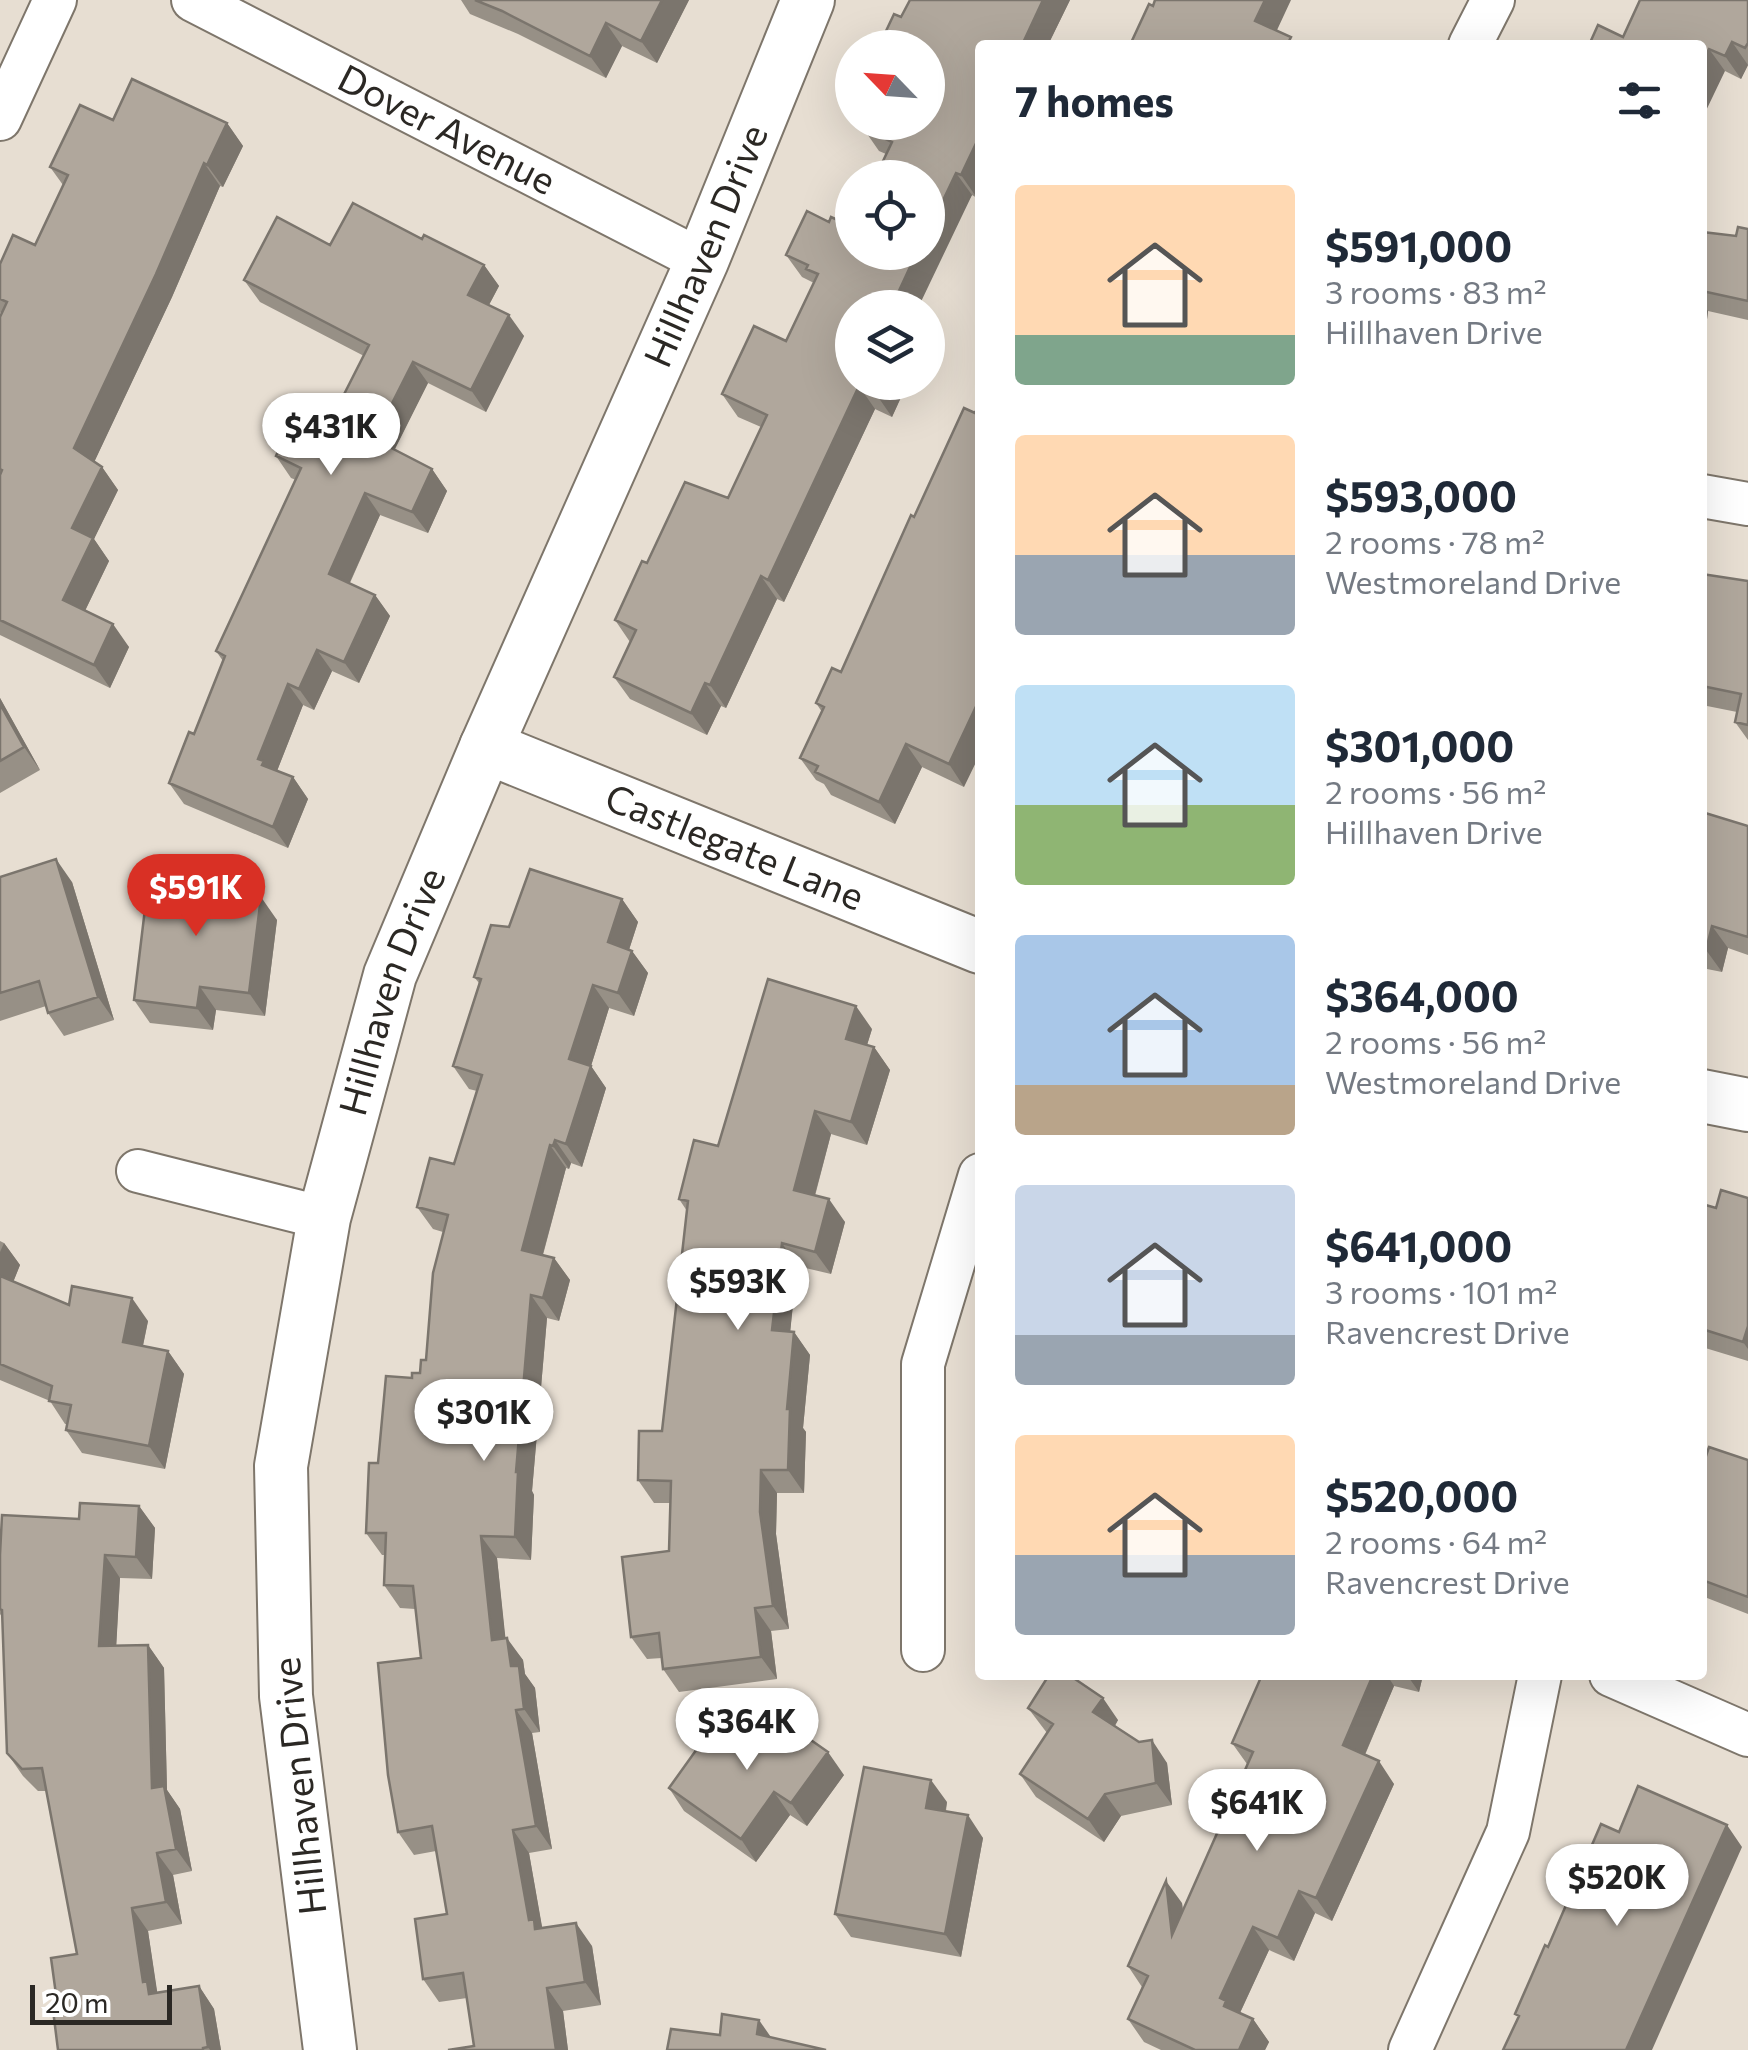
<!DOCTYPE html>
<html lang="en">
<head>
<meta charset="utf-8">
<style>
	body { margin:0; font-family:Commissioner,sans-serif; background:#f2f2f3; color:#1f2937; height:100vh; display:flex; flex-direction:column; font-size:38px; white-space:nowrap }
	* { box-sizing:border-box; margin:0 }
	p { font-size:32px; color:#747a83 }
	.icon { flex:none; width:55px; height:55px; fill:none; stroke:currentColor; stroke-width:2; stroke-linecap:round; stroke-linejoin:round }
	.map { position:relative; flex:1; overflow:hidden }
	.sheet { position:absolute; left:975px; top:40px; width:732px; height:1640px; display:flex; flex-direction:column; background:#fff; border-radius:10px; box-shadow:0 10px 40px #0002 }
	.sheet>* { flex:none }
	.needle { width:65px; rotate:295deg }
	.controls { position:absolute; left:835px; top:30px; display:grid; gap:20px }
	.controls a { display:grid; place-items:center; width:110px; height:110px; border-radius:50%; background:#fff; box-shadow:0 10px 40px #0002; font-size:50px }
	.scale { position:absolute; left:30px; bottom:25px; width:142px; box-sizing:border-box; padding-left:10px; border:5px solid #2b2824; border-top:0; font-size:28px; line-height:35px; white-space:nowrap; color:#2b2824; -webkit-text-stroke:8px #fff; paint-order:stroke }
	.price { position:absolute; translate:-50% -85px; padding:0 22px; border-radius:35px; background:#fff; color:#222; font-size:32px; line-height:65px; filter:drop-shadow(0 2px 5px #0008) }
	.price::after { content:''; position:absolute; left:50%; top:60px; width:30px; height:22px; margin-left:-15px; background:inherit; clip-path:polygon(0 0,100% 0,50% 100%) }
	.price.current { background:#d93025; color:#fff }
	ul { padding:0; list-style:none }
	li { display:flex; align-items:center; gap:30px; height:250px; padding:0 40px }
	li span { display:grid; place-items:center; flex:none; width:280px; height:200px; border-radius:10px; color:#555 }
	li>.icon { margin-inline-start:auto }
	span .icon { width:120px; height:120px; fill:#fffc; stroke-width:1 }
	li b { font-size:42px }
	h2 { display:flex; justify-content:space-between; align-items:center; height:120px; padding:0 40px; font-size:42px }
	.map>svg:first-child { display:block }
	.lines { fill:none; stroke-linecap:round; stroke-linejoin:round }
	.minor-casing { stroke:#7e766b; stroke-width:46 }
	.tertiary-casing { stroke:#7e766b; stroke-width:56 }
	.minor { stroke:#fff; stroke-width:42 }
	.tertiary { stroke:#fff; stroke-width:52 }
	.wall { fill:#979086 }
	.shaded-wall { fill:#7b756d }
	.building { fill:#b0a79c; stroke:#7b756d; stroke-width:2.5 }
	.labels { text-anchor:middle; stroke-width:9; stroke-linejoin:round; paint-order:stroke }
	.street-label { font-size:38px; fill:#2b2824; stroke:#fff }
</style>
</head>
<body>
<div class="map">
<svg width="1748" height="2050" viewBox="0 0 1748 2050">
	<rect width="100%" height="100%" fill="#e7ded2"/>
	<g class="lines">
		<defs>
			<g id="minor">
				<path id="s1" d="M193,0L702,261"/>
				<path d="M1470,45L1493,0"/>
				<path d="M0,119L55,0"/>
				<path d="M1702,496L1748,504"/>
				<path d="M138,1171L324,1218"/>
				<path d="M923,1650V1364L980,1175"/>
				<path d="M1611,1675L1748,1735"/>
				<path d="M1410,2050L1508,1832L1540,1675"/>
			</g>
			<g id="tertiary">
				<path id="s2" d="M486,747L980,947"/>
				<path d="M1702,1096L1748,1105"/>
				<path id="s3" d="M330,2050L286,1696L281,1466L324,1218L390,975L486,747L702,261L808,0"/>
			</g>
		</defs>
		<!-- minor casing -->
		<use href="#minor" class="minor-casing"/>
		<!-- tertiary casing -->
		<use href="#tertiary" class="tertiary-casing"/>
		<!-- minor -->
		<use href="#minor" class="minor"/>
		<!-- tertiary -->
		<use href="#tertiary" class="tertiary"/>
	</g>
	<!-- wall -->
	<path class="wall" d="M461,0H689L657,63L622,46L606,78L518,34L470,14Z
		M910,0H1070L1048,45H980V192L977,198L972,195L852,382H908L892,417L875,409L784,602L777,599L726,708L721,706L707,735L630,699L614,677L630,642L615,620L647,563L728,498L761,427L738,417L722,394L786,341L814,283L802,277L786,255L829,222L851,226L886,154L879,151L863,128L928,122L901,17Z
		M1748,0V65L1741,79L1725,71L1623,37Z
		M113,120L227,123L243,146L223,187L220,186L172,297L94,462L102,467L118,490L94,539L109,561L85,611L129,647L110,688L0,635V317L1,314L0,312V264L35,245L63,185L50,167Z
		M1748,229V320L1708,311L1704,344H1702V232L1736,236Z
		M330,245L484,265L499,286L489,305L524,336L486,412L428,383L394,450L432,469L447,491L428,533L380,515L350,583L375,595L390,616L359,683L332,671L314,710L303,705L277,771L293,777L308,799L288,848L184,804L169,783L194,734L223,661L216,651L296,480L291,478L276,456L320,426L331,420L364,356L260,302L244,280Z
		M975,413L964,787L922,767L895,824L831,795L824,784L816,780L800,758L822,712L816,703L841,672L914,517Z
		M1702,574L1748,581V740L1735,722L1737,712L1702,705Z
		M0,698L40,770L0,793Z
		M1702,812L1748,826V955L1728,948L1722,972L1702,968Z
		M228,870L244,893V895L277,920L265,1016L216,1010L213,1030L150,1023L134,1000L175,887Z
		M0,877L72,882L114,1020L64,1036L48,1013L46,1006L0,1021Z
		M622,899L638,922L629,950L632,951L648,973L634,1016L609,1008L591,1066L606,1088L582,1167L571,1163L569,1169L566,1168L543,1255L554,1258L570,1280L559,1321L547,1318L532,1491L534,1495L531,1560L497,1558L505,1638L523,1660L525,1674L535,1688L540,1732L532,1733L552,1849L529,1853L542,1928L592,1946L601,2005L563,2011L568,2050H448L474,2046L467,1998L439,2002L423,1979L447,1914L436,1851L414,1855L398,1832L421,1658L415,1609L400,1608L384,1585L385,1555H382L366,1533L378,1463L412,1378L420,1373L426,1360L443,1232L433,1229L417,1207L454,1164L477,1091L469,1089L453,1066L479,983L474,977L509,927Z
		M872,1029L867,1045L874,1047L890,1070L867,1145L831,1134L815,1196L845,1222L831,1274L797,1266L790,1332H794L810,1355L803,1428L806,1432L804,1493H777L776,1534L789,1629L771,1631L777,1679L679,1692L663,1669L662,1658L647,1659L631,1637L669,1551L670,1503H654L638,1480L662,1431L687,1211L679,1199L718,1146Z
		M1748,1198V1361L1702,1347V1204L1716,1208Z
		M0,1241L4,1243L20,1265L13,1282L69,1305L148,1321L143,1346L168,1351L184,1374L165,1469L82,1453L66,1430L67,1424H65L50,1401L0,1380Z
		M1702,1455L1748,1460V1614L1702,1596Z
		M139,1506L155,1528L152,1579L120,1578L116,1646L148,1645L164,1668L167,1790L180,1809L192,1871L173,1875L182,1924L148,1931L157,1993L199,1986L214,2009L221,2050H58V2009L77,1954L47,1791H38L23,1776L7,1753L3,1618L0,1614V1555Z
		M1262,1675H1423L1419,1692L1394,1686L1365,1755L1394,1784L1332,1921L1315,1913L1294,1961L1269,1950L1240,2013L1253,2019L1269,2042L1265,2050H1161L1144,2042L1128,2019L1142,1987L1128,1966L1182,1903L1183,1911L1247,1764L1232,1743Z
		M1028,1708L1118,1720L1115,1726L1167,1763L1172,1805L1121,1816L1104,1842L1036,1797L1020,1774L1047,1733Z
		M755,1748L844,1775L807,1826L790,1815L756,1862L684,1811L669,1788Z
		M947,1802L946,1811L983,1838L961,1957L851,1937L835,1914Z"/>
	<!-- shaded-wall -->
	<path class="shaded-wall" d="M662,0H689L657,63L641,41Z
		M1043,0H1070L1048,45H1022Z
		M1265,0H1291L1271,43L1255,21Z
		M606,23L622,46L606,78L590,56Z
		M1732,42L1748,65L1741,79L1725,56Z
		M1709,49L1725,71L1702,119V62Z
		M227,123L243,146L223,187L207,165Z
		M980,135V192L977,198L961,175Z
		M204,163L220,186L172,297L90,471L74,448Z
		M956,173L972,195L918,308H891L917,252H928V232Z
		M484,265L499,286L483,316L468,295Z
		M1702,303L1708,311L1704,344L1702,341Z
		M509,315L524,336L486,412L471,390Z
		M413,362L428,383L389,461L374,439Z
		M881,382H908L892,417L876,394Z
		M859,386L875,409L784,602L768,580Z
		M102,467L118,490L94,539L109,561L79,623L63,600L72,528Z
		M432,469L447,491L428,533L412,512Z
		M365,493L380,515L344,595L329,574Z
		M761,576L777,599L726,708L710,685Z
		M375,595L390,616L359,683L344,662Z
		M113,624L129,647L110,688L94,665Z
		M317,650L332,671L314,710L299,689Z
		M705,683L721,706L707,735L691,713Z
		M288,684L303,705L275,776L277,787L258,759Z
		M0,698L40,770L24,747L0,704Z
		M980,698V754L964,787L949,764Z
		M906,744L922,767L895,824L879,802Z
		M293,777L308,799L288,848L273,827Z
		M56,859L72,882L114,1020L98,997Z
		M228,870L244,893L241,916L225,893Z
		M261,897L277,920L265,1016L249,993Z
		M622,899L638,922L624,965L608,942Z
		M1712,926L1728,948L1722,972L1706,950Z
		M632,951L648,973L634,1016L618,993Z
		M593,985L609,1008L591,1066L606,1088L582,1167L566,1144L569,1059Z
		M200,987L216,1010L213,1030L197,1008Z
		M856,1006L872,1029L862,1061L846,1039Z
		M874,1047L890,1070L867,1145L851,1122Z
		M815,1111L831,1134L810,1213L794,1190Z
		M555,1140L571,1163L569,1169L553,1146Z
		M550,1145L566,1168L538,1272L522,1250Z
		M829,1199L845,1222L831,1274L815,1252Z
		M4,1243L20,1265L8,1295L0,1284V1252Z
		M782,1243L797,1266L788,1353L772,1330Z
		M554,1258L570,1280L559,1321L543,1298Z
		M531,1295L547,1318L532,1491L534,1495L531,1560L515,1537L516,1472Z
		M132,1298L148,1321L139,1364L123,1342Z
		M1748,1326V1349L1743,1342Z
		M794,1332L810,1355L803,1428L806,1432L804,1493L788,1470L787,1409Z
		M168,1351L184,1374L165,1469L149,1446Z
		M761,1470L777,1493L776,1534L789,1629L773,1606L760,1512Z
		M139,1506L155,1528L152,1579L136,1557Z
		M481,1536L497,1558L508,1662L492,1640Z
		M105,1555L120,1578L115,1669L99,1646Z
		M755,1608L771,1631L777,1679L761,1657Z
		M507,1638L523,1660L525,1674L535,1688L540,1732L524,1709L511,1666Z
		M148,1645L164,1668L167,1790L180,1809L192,1871L176,1849L152,1788Z
		M1373,1675H1387L1394,1686L1359,1768L1343,1745Z
		M1407,1675H1423L1419,1692Z
		M1103,1698L1118,1720L1109,1735L1093,1712Z
		M516,1710L532,1733L552,1849L536,1826Z
		M1152,1740L1167,1763L1172,1805L1156,1783Z
		M828,1752L844,1775L807,1826L791,1803Z
		M1379,1761L1394,1784L1332,1921L1316,1898Z
		M931,1780L947,1802L942,1830L926,1808Z
		M774,1792L790,1815L756,1862L741,1839Z
		M1105,1794L1121,1816L1104,1842L1088,1819Z
		M968,1815L983,1838L961,1957L945,1934Z
		M1727,1825L1742,1847L1652,2050H1626Z
		M513,1830L529,1853L543,1932L551,1952L529,1920Z
		M157,1853L173,1875L182,1924L166,1902Z
		M1166,1881L1182,1903L1188,1958L1172,1935Z
		M1299,1891L1315,1913L1294,1961L1278,1938Z
		M132,1908L148,1931L158,1997L149,1994L143,1982Z
		M576,1923L592,1946L601,2005L585,1982Z
		M1253,1927L1269,1950L1238,2017L1240,2029L1220,1998Z
		M199,1986L214,2009L221,2050H210L208,2047Z
		M547,1988L563,2011L568,2050H556Z
		M1253,2019L1269,2042L1265,2050H1239Z
		M759,2020L775,2043L757,2034Z"/>
	<!-- building -->
	<path class="building" d="M475,0H662L641,41L606,23L590,56L502,11Z
		M910,0H1043L1022,45H980V135L961,175L956,173L928,232V178H875L892,142L863,128L866,122H928V48H878L894,14L901,17Z
		M1155,0H1265L1255,21L1291,37L1287,45H1130L1149,4L1153,6Z
		M1640,0H1748V43L1745,48L1732,42L1725,56L1709,49L1702,62V45H1589L1598,25L1623,37Z
		M132,79L227,123L207,165L204,163L156,274L74,448L102,467L72,528L93,538L63,600L113,624L94,665L0,620V475L2,470L0,469V317L7,302L0,299V264L13,235L35,245L68,175L50,167L80,105L113,120Z
		M353,203L422,239L424,235L484,265L468,295L509,315L471,390L413,362L374,439L432,469L412,512L365,493L329,574L375,595L344,662L317,650L299,689L288,684L258,759L264,761L262,765L293,777L273,827L169,783L189,732L194,734L225,656L216,651L301,468L276,456L295,414L320,426L324,417L331,420L369,345L244,280L277,217L330,245Z
		M807,211L829,222L831,217L851,226L852,224V252H917L891,308H852V382H881L876,394L859,386L768,580L761,576L710,685L705,683L691,713L614,677L636,630L615,620L642,561L647,563L685,482L728,498L767,415L722,394L754,326L786,341L818,274L806,269L808,265L786,255Z
		M1738,227L1748,229V301L1702,291V232L1736,236Z
		M980,402V698L949,764L906,744L879,802L815,772L818,766L800,758L824,707L816,703L832,668L841,672L911,515L914,517L964,408L975,413Z
		M1702,574L1748,581V725L1735,722L1741,694L1702,686Z
		M0,704L24,747L0,761Z
		M1702,812L1748,826V937L1712,926L1706,950L1702,949Z
		M56,859L98,997L48,1013L39,981L0,993V877Z
		M178,864L228,870L225,893L261,897L249,993L200,987L197,1008L134,1000L148,884L175,887Z
		M530,869L622,899L608,942L632,951L618,993L593,985L569,1059L591,1066L566,1144L555,1140L553,1146L550,1145L522,1250L554,1258L543,1298L531,1295L516,1472H518L515,1537L481,1536L492,1640L507,1638L511,1666H519L524,1709L516,1710L536,1826L513,1830L529,1920L534,1919L535,1929L576,1923L585,1982L547,1988L556,2050H448L474,2046L463,1973L423,1979L415,1919L447,1914L432,1826L398,1832L388,1775L378,1663L421,1658L413,1586L384,1585L386,1533H366L369,1463H378L386,1376L412,1378V1373H420L421,1360H426L433,1273L448,1215L417,1207L430,1158L454,1164L482,1075L453,1066L481,979L474,977L491,925L509,927Z
		M768,979L856,1006L846,1039L874,1047L851,1122L815,1111L794,1190L829,1199L815,1252L782,1243L772,1330L794,1332L787,1409H790L788,1470H761L760,1512L773,1606L755,1608L761,1657L663,1669L659,1633L631,1637L622,1557L669,1551L671,1481L638,1480L639,1431H662L688,1201L679,1199L694,1140L718,1146Z
		M1721,1190L1748,1198V1326L1743,1342L1702,1329V1204L1716,1208Z
		M0,1276L69,1305L72,1286L132,1298L123,1342L168,1351L149,1446L66,1430L71,1405L49,1401L52,1386L0,1364Z
		M1709,1447L1748,1460V1597L1702,1580V1455L1706,1456Z
		M80,1503L139,1506L136,1557L105,1555L99,1646L148,1645L152,1788L164,1786L176,1849L157,1853L166,1902L132,1908L143,1982L147,1981L149,1994L199,1986L208,2047L203,2048V2050H58L53,2010L58,2009L51,1958L77,1954L42,1768L22,1769L7,1753L2,1610L0,1609V1555L2,1515L79,1519Z
		M1049,1675H1069L1103,1698L1093,1712L1139,1742L1152,1740L1156,1783L1105,1794L1088,1819L1020,1774L1053,1724L1028,1708Z
		M1262,1675H1373L1343,1745L1379,1761L1316,1898L1299,1891L1278,1938L1253,1927L1220,1998L1226,2001L1224,2006L1253,2019L1239,2050H1195L1128,2019L1148,1976L1128,1966L1166,1881L1172,1935L1253,1752L1232,1743Z
		M778,1717L828,1752L791,1803L774,1792L741,1839L669,1788L717,1721L755,1748Z
		M864,1767L931,1780L926,1808L968,1815L945,1934L835,1914Z
		M1638,1786L1727,1825L1626,2050H1503L1519,2016L1515,2014L1545,1945L1548,1947L1601,1824L1619,1832Z
		M722,2014L759,2020L757,2034L826,2050H667L671,2029L720,2035Z"/>
	<g class="labels">
		<!-- street labels -->
		<g class="street-label">
			<text dy="13" stroke="none"><textPath href="#s1" startOffset="285">Dover Avenue</textPath></text>
			<text dy="13" stroke="none"><textPath href="#s3" startOffset="1885">Hillhaven Drive</textPath></text>
			<text dy="13" stroke="none"><textPath href="#s2" startOffset="268">Castlegate Lane</textPath></text>
			<text dy="13" stroke="none"><textPath href="#s3" startOffset="1075">Hillhaven Drive</textPath></text>
			<text transform="translate(300 1786) rotate(-96)" y="13">Hillhaven Drive</text>
		</g>
	</g>
</svg>
<div class="controls">
<a><svg class="needle" viewBox="-14 -14 28 28"><path d="M0-13l5 13h-10z" fill="#e53935"/><path d="M0 13l5-13h-10z" fill="#747a83"/></svg></a>
<a><svg class="icon" aria-label="locate" viewBox="0 0 24 24"><circle cx="12" cy="12" r="6"/><path d="M12 2v4M12 18v4M2 12h4M18 12h4"/></svg></a>
<a><svg class="icon" aria-label="layers" viewBox="0 0 24 24"><path d="M12 4l9 5-9 5-9-5zM3 14l9 5 9-5"/></svg></a>
</div>
<div class="scale">20 m</div>
<b class="price" style="left:331px;top:478px">$431K</b>
<b class="price current" style="left:196px;top:939px">$591K</b>
<b class="price" style="left:738px;top:1333px">$593K</b>
<b class="price" style="left:484px;top:1464px">$301K</b>
<b class="price" style="left:747px;top:1773px">$364K</b>
<b class="price" style="left:1257px;top:1854px">$641K</b>
<b class="price" style="left:1617px;top:1929px">$520K</b>
<section class="sheet">
<h2>7 homes<svg class="icon" aria-label="filters" viewBox="0 0 24 24"><path d="M4 7h16M4 17h16"/><circle cx="9" cy="7" r="2"/><circle cx="15" cy="17" r="2"/></svg></h2>
<ul>
<li><span style="background:linear-gradient(#ffd9b3 75%,#7fa58c 0)"><svg class="icon" aria-label="home" viewBox="0 0 24 24"><path d="M3 11l9-7 9 7M6 9v11h12V9"/></svg></span><div><b>$591,000</b><p>3 rooms · 83 m²</p><p>Hillhaven Drive</p></div></li>
<li><span style="background:linear-gradient(#ffd9b3 60%,#9aa5b1 0)"><svg class="icon" aria-label="home" viewBox="0 0 24 24"><path d="M3 11l9-7 9 7M6 9v11h12V9"/></svg></span><div><b>$593,000</b><p>2 rooms · 78 m²</p><p>Westmoreland Drive</p></div></li>
<li><span style="background:linear-gradient(#bfe0f5 60%,#8fb573 0)"><svg class="icon" aria-label="home" viewBox="0 0 24 24"><path d="M3 11l9-7 9 7M6 9v11h12V9"/></svg></span><div><b>$301,000</b><p>2 rooms · 56 m²</p><p>Hillhaven Drive</p></div></li>
<li><span style="background:linear-gradient(#a9c7e8 75%,#b9a48a 0)"><svg class="icon" aria-label="home" viewBox="0 0 24 24"><path d="M3 11l9-7 9 7M6 9v11h12V9"/></svg></span><div><b>$364,000</b><p>2 rooms · 56 m²</p><p>Westmoreland Drive</p></div></li>
<li><span style="background:linear-gradient(#c9d6e8 75%,#9aa5b1 0)"><svg class="icon" aria-label="home" viewBox="0 0 24 24"><path d="M3 11l9-7 9 7M6 9v11h12V9"/></svg></span><div><b>$641,000</b><p>3 rooms · 101 m²</p><p>Ravencrest Drive</p></div></li>
<li><span style="background:linear-gradient(#ffd9b3 60%,#9aa5b1 0)"><svg class="icon" aria-label="home" viewBox="0 0 24 24"><path d="M3 11l9-7 9 7M6 9v11h12V9"/></svg></span><div><b>$520,000</b><p>2 rooms · 64 m²</p><p>Ravencrest Drive</p></div></li>
</ul>
</section>
</div>
</body>
</html>
